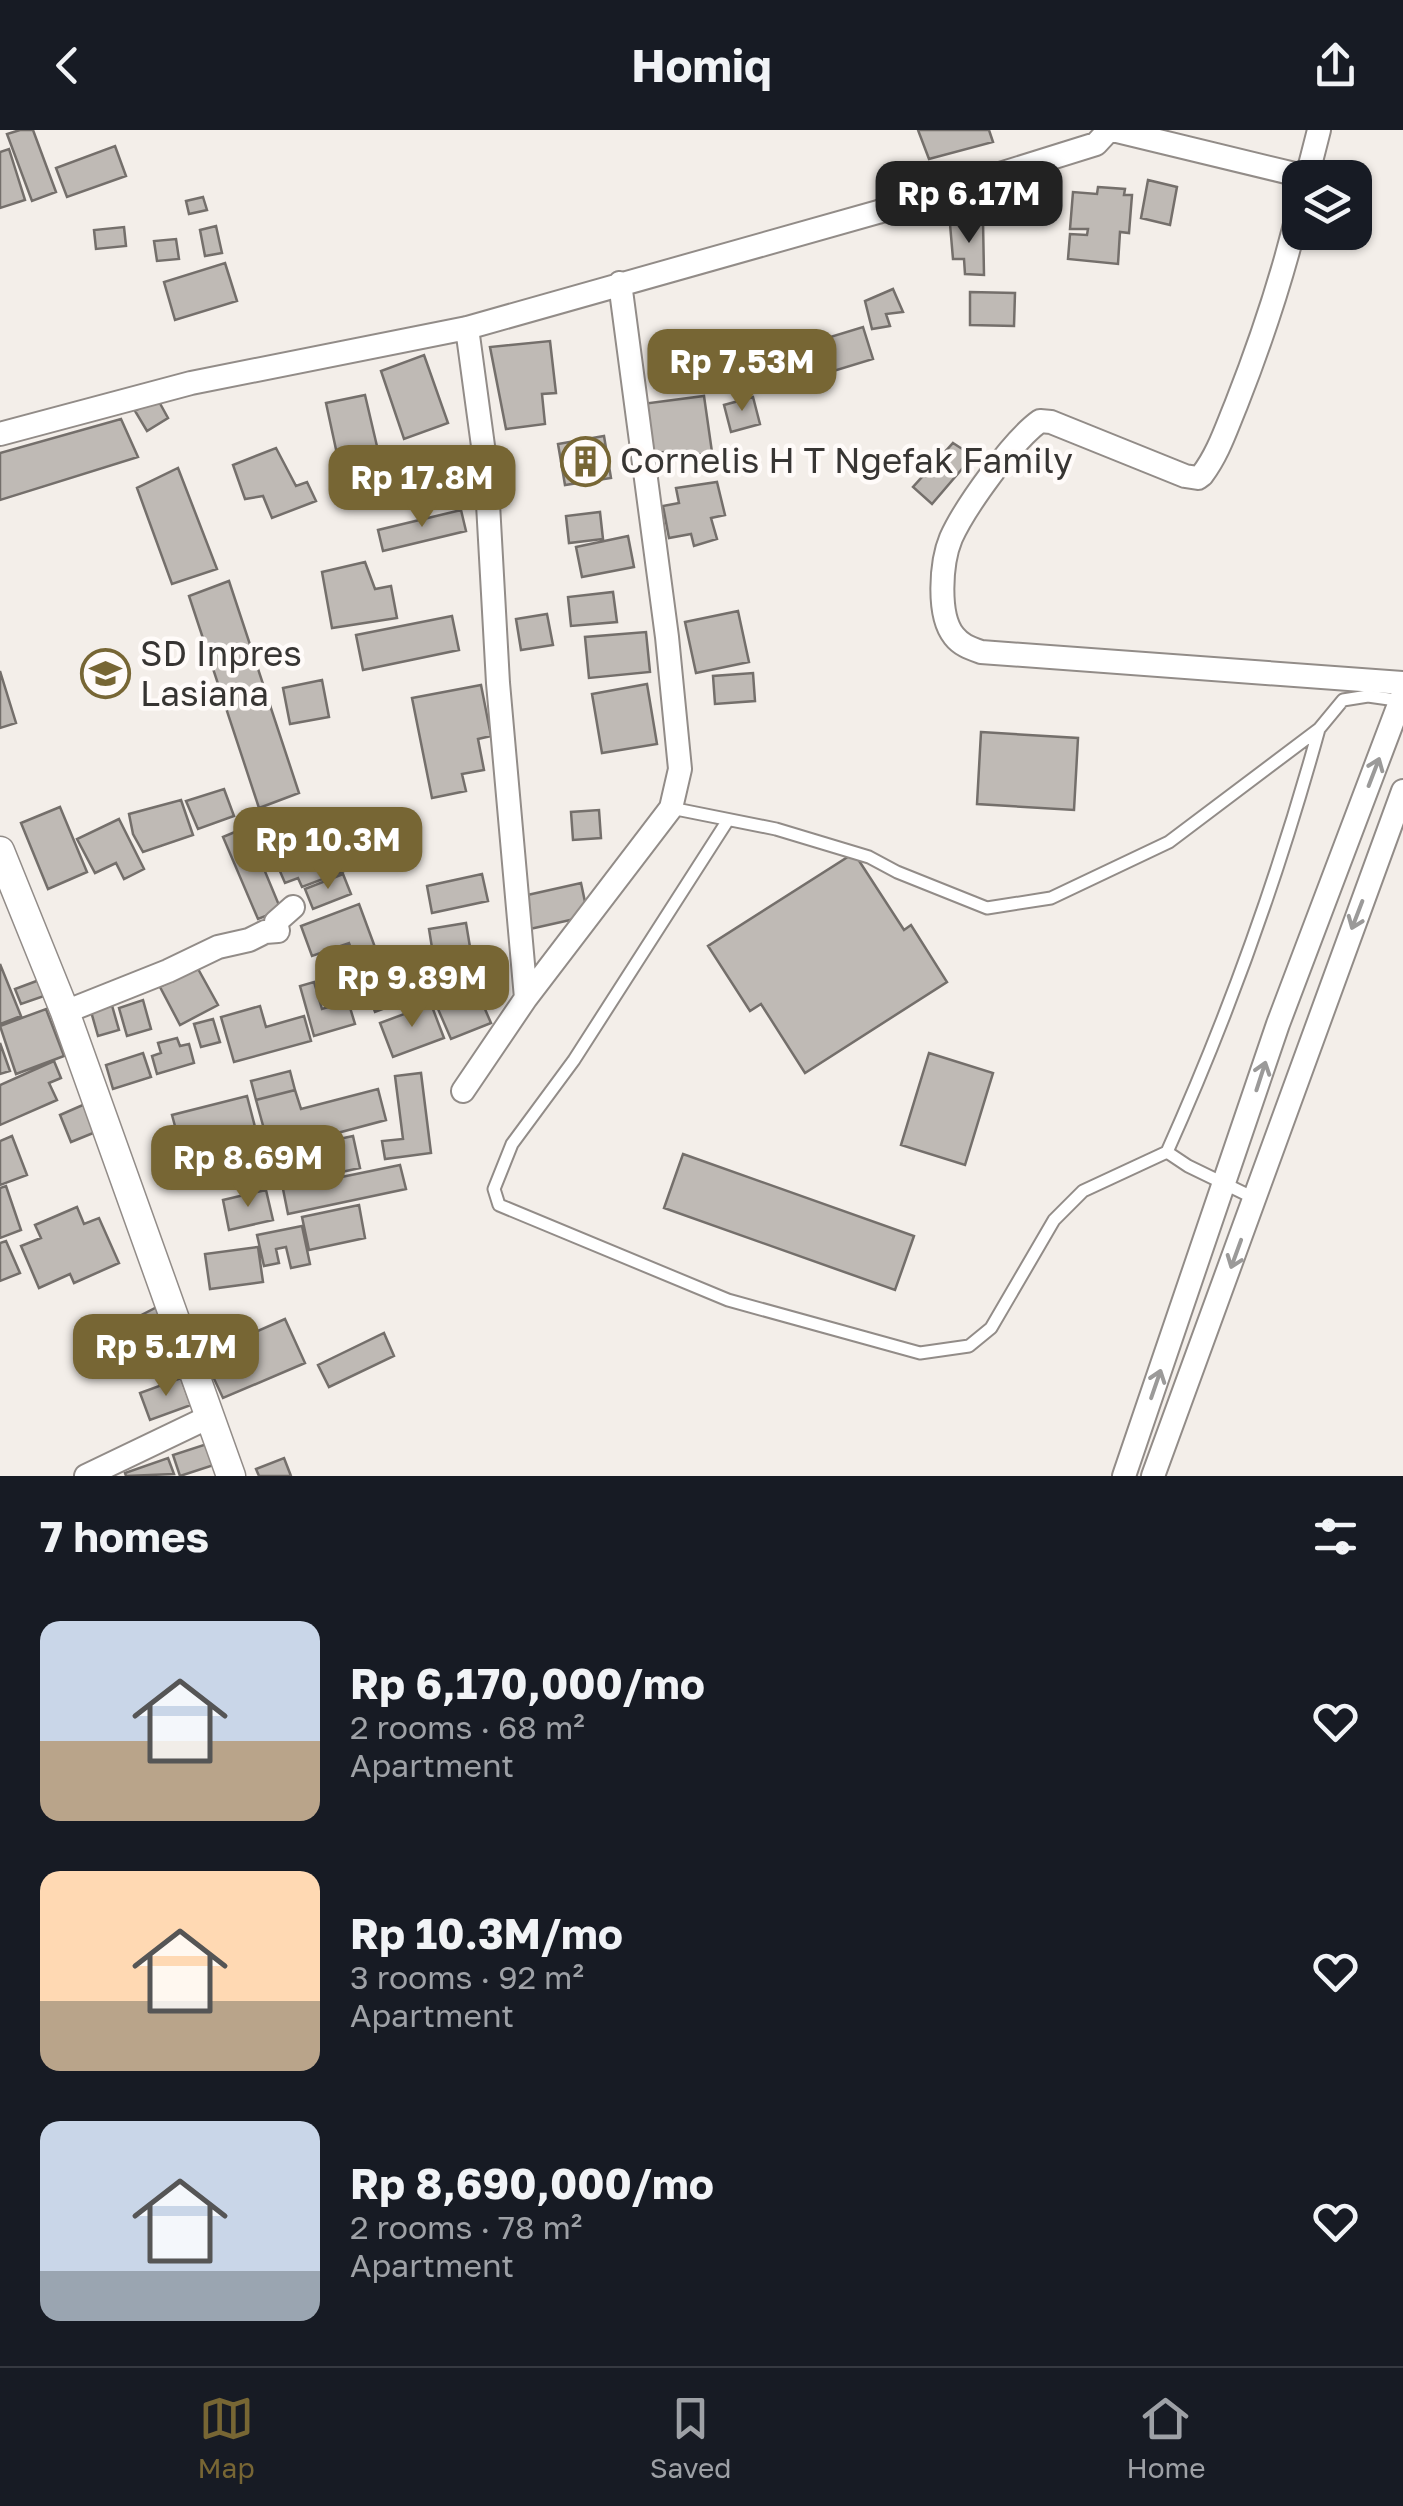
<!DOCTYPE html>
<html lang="en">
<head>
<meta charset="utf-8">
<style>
	body { margin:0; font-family:"Golos Text",sans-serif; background:#242831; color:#f1f3f6; height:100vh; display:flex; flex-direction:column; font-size:38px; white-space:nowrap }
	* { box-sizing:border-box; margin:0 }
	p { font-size:32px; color:#9ea1a6 }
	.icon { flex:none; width:55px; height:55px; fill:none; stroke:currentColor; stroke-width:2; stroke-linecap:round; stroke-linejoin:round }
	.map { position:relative; height:1346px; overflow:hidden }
	.details { display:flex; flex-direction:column; background:#171b24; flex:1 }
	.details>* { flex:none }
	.controls { position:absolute; left:1282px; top:30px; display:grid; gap:20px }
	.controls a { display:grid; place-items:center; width:90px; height:90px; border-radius:20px; background:#171b24; box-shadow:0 2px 8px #0004; font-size:50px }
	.price { position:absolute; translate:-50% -85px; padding:0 22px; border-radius:20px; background:#776634; color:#fff; font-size:32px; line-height:65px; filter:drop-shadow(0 2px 5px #0008) }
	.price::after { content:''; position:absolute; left:50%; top:60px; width:30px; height:22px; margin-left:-15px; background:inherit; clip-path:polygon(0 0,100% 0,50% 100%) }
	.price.selected { background:#222; color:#fff }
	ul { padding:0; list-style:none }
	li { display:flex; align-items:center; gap:30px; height:250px; padding:0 40px }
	li span { display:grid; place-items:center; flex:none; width:280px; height:200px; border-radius:20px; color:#555 }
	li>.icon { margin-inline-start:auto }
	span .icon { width:120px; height:120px; fill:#fffc; stroke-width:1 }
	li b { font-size:42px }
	h2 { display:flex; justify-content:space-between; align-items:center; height:120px; padding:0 40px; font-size:42px }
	header { display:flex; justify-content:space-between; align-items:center; height:130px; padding:0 40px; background:#171b24; font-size:45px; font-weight:700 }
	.tab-bar { display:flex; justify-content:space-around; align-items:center; height:140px; border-top:2px solid #363941; background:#171b24; font-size:28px; color:#9ea1a6 }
	.tab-bar a { display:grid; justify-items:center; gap:5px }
	.tab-bar .selected { color:#776634 }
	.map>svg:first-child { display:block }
	.building { fill:#bfbab5; stroke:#746f6b; stroke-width:2.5 }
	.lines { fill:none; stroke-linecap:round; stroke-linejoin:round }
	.service-casing { stroke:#928c88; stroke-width:15 }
	.minor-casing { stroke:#928c88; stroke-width:26 }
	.tertiary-casing { stroke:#928c88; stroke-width:31 }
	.service { stroke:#fff; stroke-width:11 }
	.minor { stroke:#fff; stroke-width:22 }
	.tertiary { stroke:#fff; stroke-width:28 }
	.oneway { stroke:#9b9a99 }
	.labels { text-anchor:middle; stroke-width:9; stroke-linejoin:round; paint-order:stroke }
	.poi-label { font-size:35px; fill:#373533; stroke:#fffbf9; text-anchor:start }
</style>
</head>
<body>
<header><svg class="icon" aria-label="back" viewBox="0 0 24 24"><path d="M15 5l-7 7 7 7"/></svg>Homiq<svg class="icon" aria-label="share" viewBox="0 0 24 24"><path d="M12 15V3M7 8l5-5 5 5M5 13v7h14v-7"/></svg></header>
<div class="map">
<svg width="1403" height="1346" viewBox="0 0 1403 1346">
	<rect width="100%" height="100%" fill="#f3eee9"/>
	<!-- building -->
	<path class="building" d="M20,0H33L56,62L32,71L7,4Z
		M918,0H989L993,12L929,29Z
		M115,16L126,46L67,67L56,38Z
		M9,19L25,70L0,78V22Z
		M1148,50L1177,57L1170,95L1141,88Z
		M1098,57L1125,59L1124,65H1132L1129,103L1120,102L1118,134L1068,129L1070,104L1087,105L1088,99H1070L1073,62L1097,64Z
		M1035,63L1037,87L1003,92L998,71Z
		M203,67L207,80L189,84L186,71Z
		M983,91L984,145L965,144L964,129H953L950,94Z
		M216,96L222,123L205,126L200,100Z
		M124,97L126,116L96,119L94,100Z
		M176,109L179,129L157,131L154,111Z
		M225,133L237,171L175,190L164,152Z
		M893,159L903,182L886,184L890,196L872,199L865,171Z
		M970,162L1015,163L1014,196L970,195Z
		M863,197L873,229L827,243L817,211Z
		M550,211L556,263L542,264L545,294L506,299L490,217Z
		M424,225L448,293L404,309L381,241Z
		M365,265L380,329L340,338L326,273Z
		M704,266L712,322L667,331L666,322L648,323L642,274Z
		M753,267L760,294L731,302L724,275Z
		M157,268L168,288L147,301L135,281Z
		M121,289L138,327L0,370V323Z
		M604,306L611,348L565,355L558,314Z
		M953,313L973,326L932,374L913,357Z
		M276,318L296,356L307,352L316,371L272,388L263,366L245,369L233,335Z
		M178,338L217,439L172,454L137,358Z
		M717,352L725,385L711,388L717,409L694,416L691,404L669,408L663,376L679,373L676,358Z
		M461,380L466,401L383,421L378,400Z
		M600,382L603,409L569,413L566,386Z
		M628,406L634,437L582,447L576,417Z
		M365,432L375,459L391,456L397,488L332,498L322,442Z
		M229,451L299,663L259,678L189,466Z
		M613,462L617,492L571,496L568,467Z
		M738,481L749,532L696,543L685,492Z
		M547,484L553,515L521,520L516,489Z
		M452,486L459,520L363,540L356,505Z
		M646,502L650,542L589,548L585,507Z
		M0,541L16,593L0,598Z
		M753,543L755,571L715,574L713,546Z
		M322,550L329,587L290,594L283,558Z
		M647,554L657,614L602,623L592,564Z
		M481,555L491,606L478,609L484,640L462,644L466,661L432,668L412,568Z
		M981,602L1078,608L1074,680L977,674Z
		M224,659L234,686L198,699L186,671Z
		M181,670L193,705L143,722L133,704L129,684Z
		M60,677L87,742L48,759L21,693Z
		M599,680L601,708L573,710L571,682Z
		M278,684L286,702L254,715L281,780L258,789L223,707Z
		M119,689L144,739L124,749L116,733L95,743L77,709Z
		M322,689L344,741L302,757L298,748L285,753L273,725L287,719L280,706Z
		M854,723L904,800L911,795L947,852L805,943L761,874L750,881L708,816Z
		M343,744L351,764L313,779L305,759Z
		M482,744L488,771L432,783L427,756Z
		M581,753L588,786L530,799L523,766Z
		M359,774L396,874L375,882L349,813L312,826L301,796Z
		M466,793L470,817L433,824L429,799Z
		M0,834L21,886L0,894Z
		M197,837L218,875L180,895L160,857Z
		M42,849L47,865L21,874L15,859Z
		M314,852L322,879L348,871L355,894L314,906L300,856Z
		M478,863L491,893L451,909L438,879Z
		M143,870L151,899L127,906L119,878Z
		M111,872L119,900L98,906L90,878Z
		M431,874L444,908L393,927L380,893Z
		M260,876L266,897L304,886L311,911L234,932L221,887Z
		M46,879L64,926L16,944L0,896Z
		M213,889L220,912L201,917L194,894Z
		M177,908L180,916L189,914L194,933L157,944L152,926L161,923L158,913Z
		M0,913L10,941L0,944Z
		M143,923L151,947L113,959L106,935Z
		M929,923L993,943L965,1035L901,1015Z
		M54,931L61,948L49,953L57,970L0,995V955Z
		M290,941L295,960L256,970L251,951Z
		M421,943L431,1023L385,1029L382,1011L403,1009L395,946Z
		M378,959L386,990L270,1021L256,970L295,960L301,979Z
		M247,966L261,1020L168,1044L161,1016L179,1011L172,985Z
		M92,971L103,999L71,1012L60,985Z
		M12,1006L27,1045L0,1055V1011Z
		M353,1006L360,1038L267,1058L260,1026Z
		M683,1024L914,1106L895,1160L664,1078Z
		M400,1035L406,1059L288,1084L283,1059Z
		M6,1056L21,1100L0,1108V1058Z
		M266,1060L273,1090L229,1100L223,1070Z
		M359,1075L365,1108L309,1120L302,1087Z
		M77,1077L84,1094L99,1088L119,1133L74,1153L70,1144L39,1158L21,1116L41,1108L35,1095Z
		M302,1096L310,1134L291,1138L286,1117L276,1119L279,1133L264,1136L257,1105Z
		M6,1111L20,1143L0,1151V1113Z
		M258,1117L263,1152L210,1159L205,1124Z
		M161,1175L170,1192L132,1211L124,1194Z
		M285,1189L305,1233L223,1268L203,1225Z
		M384,1203L394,1226L329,1257L318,1235Z
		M133,1212L136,1238L112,1241L109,1215Z
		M181,1248L191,1275L150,1290L140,1263Z
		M213,1312L220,1333L180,1346L173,1325Z
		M168,1328L174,1344L126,1346L125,1343Z
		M284,1328L291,1346H259L256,1339Z"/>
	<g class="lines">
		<defs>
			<path id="service" d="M671,678L776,699L869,727L897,742L987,778L1051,768L1169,712L1319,599L1343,570L1368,566L1403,571
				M728,690L574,930L512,1014L494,1059L499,1075L728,1170L920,1223L969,1216L991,1198L1054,1090L1083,1061L1167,1022
				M1256,1069L1188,1036L1167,1022C1229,884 1279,744 1319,599"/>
			<path id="minor" d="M1113,0L1307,47L1319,0
				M1300,74C1284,143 1262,209 1236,275C1226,299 1218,324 1202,345L1198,348L1185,346L1051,292L1040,291C1013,310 965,377 951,408C941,432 937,485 954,506C961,515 970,518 981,522L1403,553
				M467,198L486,338L498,553L526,868L671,678L680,639L667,507L620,153
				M0,304L191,253L467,198L878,82L1096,14L1109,0
				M65,882L168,841L218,817L249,810L265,802L278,801L276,792L293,777
				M463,961L526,868
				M86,1346L209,1287
				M1124,1346L1278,894L1403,564
				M1153,1346L1403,661"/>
			<path id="tertiary" d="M0,721L65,882L231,1346"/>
		</defs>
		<!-- service casing -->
		<use href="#service" class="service-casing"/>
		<!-- minor casing -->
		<use href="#minor" class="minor-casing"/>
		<!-- tertiary casing -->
		<use href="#tertiary" class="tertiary-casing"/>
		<!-- service -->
		<use href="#service" class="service"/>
		<!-- minor -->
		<use href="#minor" class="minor"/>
		<!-- tertiary -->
		<use href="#tertiary" class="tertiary"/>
	</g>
	<!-- one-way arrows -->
	<defs><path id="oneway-shaft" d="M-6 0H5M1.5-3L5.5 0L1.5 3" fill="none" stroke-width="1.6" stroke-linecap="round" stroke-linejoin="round" transform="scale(2.5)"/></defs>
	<g class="oneway">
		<use href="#oneway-shaft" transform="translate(1374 642) rotate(-69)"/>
		<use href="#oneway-shaft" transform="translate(1357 785) rotate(111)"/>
		<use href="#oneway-shaft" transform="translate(1261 946) rotate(-72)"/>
		<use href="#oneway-shaft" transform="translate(1236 1124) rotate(110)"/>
		<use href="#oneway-shaft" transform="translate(1156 1254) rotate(-71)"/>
	</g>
	<!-- icons -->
	<defs>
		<symbol id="building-ring" viewBox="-11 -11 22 22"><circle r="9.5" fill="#fffbf9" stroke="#776634" stroke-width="1.5"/><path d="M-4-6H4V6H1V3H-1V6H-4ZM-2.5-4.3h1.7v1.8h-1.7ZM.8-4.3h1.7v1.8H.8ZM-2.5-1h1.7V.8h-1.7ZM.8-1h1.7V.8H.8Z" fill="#776634"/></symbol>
		<symbol id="school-ring" viewBox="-11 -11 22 22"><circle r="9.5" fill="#fffbf9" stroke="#776634" stroke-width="1.5"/><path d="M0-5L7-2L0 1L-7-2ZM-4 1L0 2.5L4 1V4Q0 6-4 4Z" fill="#776634"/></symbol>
	</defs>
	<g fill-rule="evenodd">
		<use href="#building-ring" x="558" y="304" width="55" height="55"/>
		<use href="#school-ring" x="78" y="516" width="55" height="55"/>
	</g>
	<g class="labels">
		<!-- poi labels -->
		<g class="poi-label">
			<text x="620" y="343">Cornelis H T Ngefak Family</text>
			<text x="140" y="536">SD Inpres<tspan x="140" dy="40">Lasiana</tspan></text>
		</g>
	</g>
</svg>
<div class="controls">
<a><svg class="icon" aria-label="layers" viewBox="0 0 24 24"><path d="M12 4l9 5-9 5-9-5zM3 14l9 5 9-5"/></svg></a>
</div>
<b class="price selected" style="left:969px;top:116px">Rp 6.17M</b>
<b class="price" style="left:742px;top:284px">Rp 7.53M</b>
<b class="price" style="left:422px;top:400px">Rp 17.8M</b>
<b class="price" style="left:328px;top:762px">Rp 10.3M</b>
<b class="price" style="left:412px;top:900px">Rp 9.89M</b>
<b class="price" style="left:248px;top:1080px">Rp 8.69M</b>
<b class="price" style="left:166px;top:1269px">Rp 5.17M</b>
</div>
<section class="details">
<h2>7 homes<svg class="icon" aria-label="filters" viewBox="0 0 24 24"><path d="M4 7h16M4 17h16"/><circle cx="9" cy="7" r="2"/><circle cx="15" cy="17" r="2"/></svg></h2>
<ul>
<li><span style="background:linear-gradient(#c9d6e8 60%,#b9a48a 0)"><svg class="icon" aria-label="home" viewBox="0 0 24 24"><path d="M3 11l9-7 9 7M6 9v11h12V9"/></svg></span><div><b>Rp 6,170,000/mo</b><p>2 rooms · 68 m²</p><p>Apartment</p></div><svg class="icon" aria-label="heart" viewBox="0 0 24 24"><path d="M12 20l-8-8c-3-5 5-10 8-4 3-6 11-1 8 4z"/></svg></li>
<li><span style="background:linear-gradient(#ffd9b3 65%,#b9a48a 0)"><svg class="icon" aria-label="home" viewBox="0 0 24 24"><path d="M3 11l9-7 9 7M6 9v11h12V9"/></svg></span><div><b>Rp 10.3M/mo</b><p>3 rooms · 92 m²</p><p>Apartment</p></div><svg class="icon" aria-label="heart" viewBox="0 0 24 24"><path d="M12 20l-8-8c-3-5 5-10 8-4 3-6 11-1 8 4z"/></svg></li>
<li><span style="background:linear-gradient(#c9d6e8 75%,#9aa5b1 0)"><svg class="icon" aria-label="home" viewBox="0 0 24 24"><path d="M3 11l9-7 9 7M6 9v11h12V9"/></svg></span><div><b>Rp 8,690,000/mo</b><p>2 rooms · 78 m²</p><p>Apartment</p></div><svg class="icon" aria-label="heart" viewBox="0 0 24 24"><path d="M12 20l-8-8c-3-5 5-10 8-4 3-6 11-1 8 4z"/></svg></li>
</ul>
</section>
<nav class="tab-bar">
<a class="selected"><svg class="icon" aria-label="map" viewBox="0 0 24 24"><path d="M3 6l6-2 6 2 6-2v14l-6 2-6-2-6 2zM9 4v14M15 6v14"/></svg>Map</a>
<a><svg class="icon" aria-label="saved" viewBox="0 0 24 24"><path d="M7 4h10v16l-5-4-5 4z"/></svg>Saved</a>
<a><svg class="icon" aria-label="home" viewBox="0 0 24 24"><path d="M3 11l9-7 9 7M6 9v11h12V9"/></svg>Home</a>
</nav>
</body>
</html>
